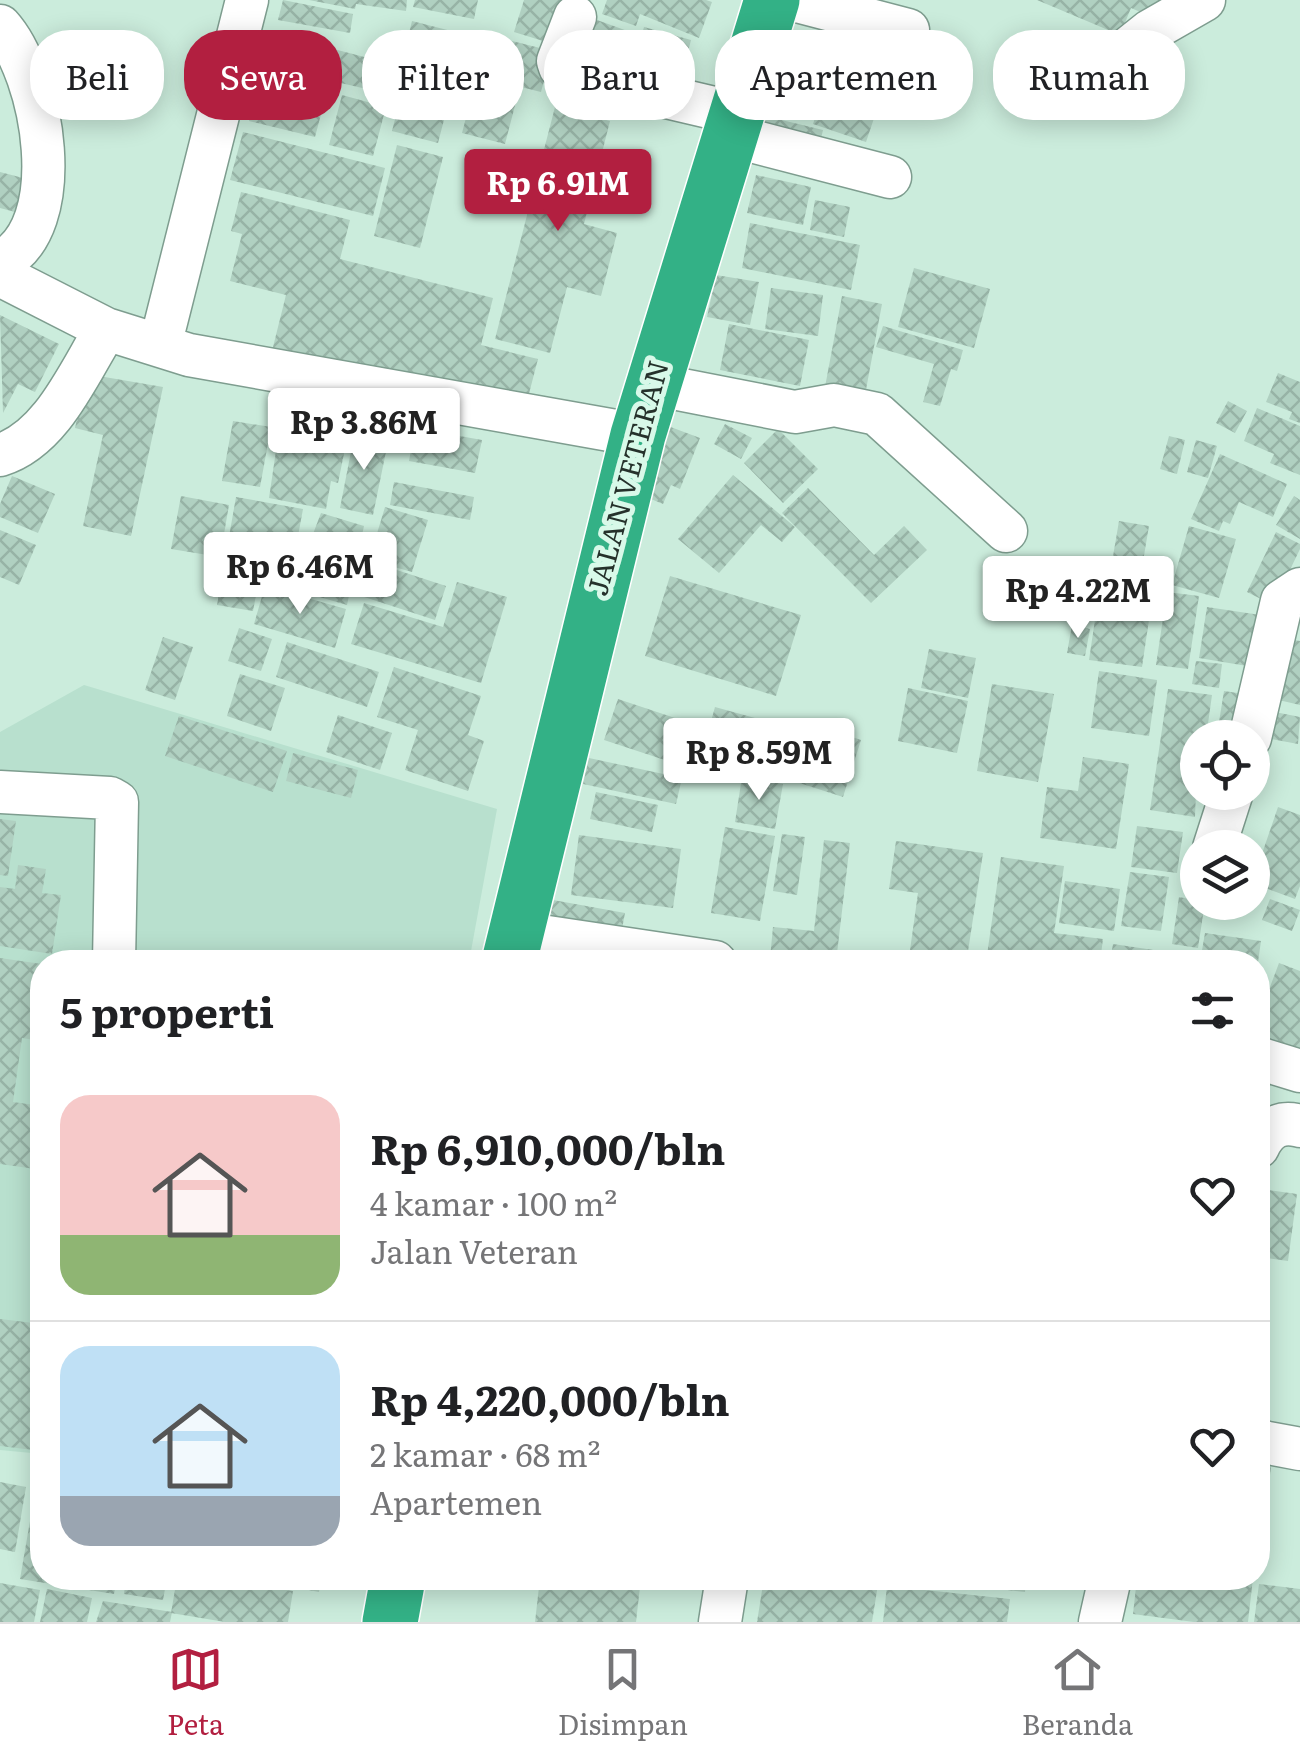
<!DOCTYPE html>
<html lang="id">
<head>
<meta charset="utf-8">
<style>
	body { margin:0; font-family:Literata,serif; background:#f6f6f6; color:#202124; height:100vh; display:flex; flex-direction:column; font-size:38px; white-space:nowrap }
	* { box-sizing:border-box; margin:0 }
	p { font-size:32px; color:#757577 }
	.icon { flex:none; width:55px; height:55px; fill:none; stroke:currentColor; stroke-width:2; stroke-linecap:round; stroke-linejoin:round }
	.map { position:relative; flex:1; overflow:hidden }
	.panel { position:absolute; left:30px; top:950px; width:1240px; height:640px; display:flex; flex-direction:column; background:#fff; border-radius:40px; box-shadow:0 5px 25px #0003 }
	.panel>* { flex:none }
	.top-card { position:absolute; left:30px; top:30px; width:1240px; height:90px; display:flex; gap:20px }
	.controls { position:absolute; left:1180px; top:720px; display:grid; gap:20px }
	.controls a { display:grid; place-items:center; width:90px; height:90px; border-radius:50%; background:#fff; box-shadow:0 5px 25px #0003; font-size:50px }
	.price { position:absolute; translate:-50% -85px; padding:0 22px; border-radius:10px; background:#fff; color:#222; font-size:32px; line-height:65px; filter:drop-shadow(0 2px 5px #0008) }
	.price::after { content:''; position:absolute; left:50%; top:60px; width:30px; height:22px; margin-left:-15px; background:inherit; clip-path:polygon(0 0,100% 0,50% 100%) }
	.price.on { background:#b21f40; color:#fff }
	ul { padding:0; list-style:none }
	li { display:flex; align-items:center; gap:30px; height:250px; padding:0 30px }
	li+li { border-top:2px solid #e0e0e0 }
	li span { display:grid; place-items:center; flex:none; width:280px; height:200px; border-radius:30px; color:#555 }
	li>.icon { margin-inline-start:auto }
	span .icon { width:120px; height:120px; fill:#fffc; stroke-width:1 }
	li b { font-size:42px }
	h2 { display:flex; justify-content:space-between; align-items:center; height:120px; padding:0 30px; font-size:42px }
	.tag { padding:0 35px; border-radius:40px; background:#fff; box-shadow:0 5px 25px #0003; font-size:35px; line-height:90px }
	.tag.on { background:#b21f40; color:#fff }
	.dock { display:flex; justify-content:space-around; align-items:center; height:140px; border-top:2px solid #e0e0e0; background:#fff; font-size:28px; color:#757577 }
	.dock a { display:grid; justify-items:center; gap:5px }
	.dock .on { color:#b21f40 }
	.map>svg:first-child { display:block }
	.built { fill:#b8e0ce }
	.building { fill:url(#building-cross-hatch) }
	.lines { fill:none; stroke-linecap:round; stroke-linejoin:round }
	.minor-casing { stroke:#7e9d8f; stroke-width:45 }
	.highway-casing { stroke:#fff; stroke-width:58 }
	.minor { stroke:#fff; stroke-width:42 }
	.highway { stroke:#33b186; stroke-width:55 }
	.labels { text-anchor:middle; stroke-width:10; stroke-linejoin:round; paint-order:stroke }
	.street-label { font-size:28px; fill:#25312b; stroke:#d8f9e9 }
</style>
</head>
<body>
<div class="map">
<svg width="1300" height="1622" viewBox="0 0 1300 1622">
	<defs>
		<pattern id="building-cross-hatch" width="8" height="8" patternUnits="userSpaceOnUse" patternTransform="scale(2.5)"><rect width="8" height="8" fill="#b0d0c1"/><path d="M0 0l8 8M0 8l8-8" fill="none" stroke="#97b3a6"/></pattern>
	</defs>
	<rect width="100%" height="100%" fill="#cbecdc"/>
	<!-- built -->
	<path class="built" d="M84,685L497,809L469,962H42V1454L0,1450V732Z"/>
	<!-- building -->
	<path class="building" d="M283,0L353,14L350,33L278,20Z
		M309,0H407L406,11L356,4L355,9Z
		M415,0H478L474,19L413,7Z
		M524,0H569L556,45L514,32Z
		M607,0H706L712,2L699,38L640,14L636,26L602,14Z
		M1037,0H1168L1159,20L1131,8L1120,35Z
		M586,16L633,33L625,54L676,72L669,91L571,57Z
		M412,21L467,35L456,76L402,62Z
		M644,27L691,40L684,68L636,55Z
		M484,34L552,51L541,92L474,75Z
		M280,35L395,65L388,94L272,67Z
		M841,38L895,56L866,142L813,124Z
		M262,71L328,88L315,137L249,121Z
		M407,73L453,85L438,143L392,131Z
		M475,84L518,94L505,144L462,133Z
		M342,95L386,107L373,156L329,145Z
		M555,107L610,121L584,224L617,233L601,296L567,287L550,353L495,339Z
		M761,115L823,130L817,156L754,141Z
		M243,132L385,168L373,216L230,180Z
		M397,145L443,157L420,248L374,236Z
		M0,172L27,179L19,213L0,208Z
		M756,175L811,187L803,225L747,213Z
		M241,192L350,220L340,259L493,298L481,345L538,359L525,409L272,351L286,295L230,281L242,234L231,231Z
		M815,200L850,207L844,237L810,230Z
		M750,223L860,245L851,290L742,268Z
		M914,268L990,289L974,348L898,327Z
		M716,275L759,282L750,325L707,317Z
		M771,288L823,295L818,336L765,329Z
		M842,296L882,304L865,395L825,387Z
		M0,315L59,344L35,392L18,384L3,413Z
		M729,324L809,340L800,386L720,370Z
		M883,326L963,350L957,371L951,369L940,406L923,402L934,364L876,347Z
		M1278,373L1300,382V423L1289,419L1292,412L1266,402Z
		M87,374L163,387L131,536L83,526L103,435L75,428Z
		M1228,401L1247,411L1235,433L1216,423Z
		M1257,408L1300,426V475L1270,463L1274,454L1244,441Z
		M282,410L350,424L338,483L331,481L326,509L269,498Z
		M233,421L271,427L260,487L222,481Z
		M660,423L700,438L680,489L671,485L663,504L634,492Z
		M725,424L752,438L741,459L714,444Z
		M415,428L482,440L475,473L409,461Z
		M778,429L818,469L783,503L744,463Z
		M355,431L389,437L373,515L340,508Z
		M1169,436L1185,440L1177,474L1160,469Z
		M1196,440L1217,446L1208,478L1187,472Z
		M1220,454L1287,484L1273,517L1239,502L1230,524L1223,521L1219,531L1191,519Z
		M733,475L795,527L782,542L761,525L719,573L678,539Z
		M12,476L55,494L38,533L0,517V504Z
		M394,482L474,497L470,520L390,505Z
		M808,488L874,555L904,526L927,550L871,603L782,513Z
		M181,496L229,505L220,557L171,549Z
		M1294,496L1300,500V539L1276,525Z
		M236,497L303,509L291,574L261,569L253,611L217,605Z
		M385,507L428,520L412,572L369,560Z
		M321,513L364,526L347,605L292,589Z
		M1119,521L1149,526L1140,579L1110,574Z
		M1189,526L1236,539L1219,598L1172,585Z
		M0,530L36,545L19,585L0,577Z
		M1276,532L1300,544V549L1273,605L1247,592Z
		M366,560L446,586L435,620L355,594Z
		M670,576L801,615L776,696L645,656Z
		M457,582L507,597L481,683L351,644L364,603L443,627Z
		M265,586L346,609L335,648L254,624Z
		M1100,586L1153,593L1142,667L1089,660Z
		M1167,592L1199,596L1188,669L1156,665Z
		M1207,607L1267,616L1259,668L1199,658Z
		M1072,625L1090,629L1085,656L1067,653Z
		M239,628L272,639L261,671L228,661Z
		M163,637L193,647L175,700L145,690Z
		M1284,638L1300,641V705L1270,698Z
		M287,642L379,672L367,707L276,677Z
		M929,649L976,658L968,698L921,688Z
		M1196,661L1222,664L1219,688L1192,684Z
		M394,667L481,696L468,735L484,741L468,791L405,770L418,730L377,717Z
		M1099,671L1157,680L1149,736L1091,728Z
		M240,674L285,688L271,731L227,716Z
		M992,684L1054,694L1038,782L977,771Z
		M908,688L968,701L957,753L898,741Z
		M1168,689L1212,695L1206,738H1198L1195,817L1150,810Z
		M1224,691L1251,695L1247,726L1219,722Z
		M618,699L705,728L692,769L604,740Z
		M715,707L788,727L782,752L708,732Z
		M1265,710L1300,717L1298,744L1260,737Z
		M338,715L392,733L380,770L326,752Z
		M179,716L287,751L273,792L165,756Z
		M802,721L861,740L843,797L784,778Z
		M293,753L358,770L351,798L286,781Z
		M1083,757L1129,764L1116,849L1040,838L1047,787L1078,791Z
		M589,758L682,778L676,804L583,784Z
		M742,777L783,784L775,829L735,822Z
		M596,792L658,805L652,832L590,819Z
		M1278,807L1300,815V886L1295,899L1252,883Z
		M0,819L16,821L8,876L0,875Z
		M1137,826L1183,832L1177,873L1131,867Z
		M725,827L775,836L760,921L711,913Z
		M782,834L805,837L797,895L773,891Z
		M579,835L681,849L673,908L571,895Z
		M824,840L850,843L836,962L770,958L773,927L814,931Z
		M896,841L983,853L967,958L910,950L918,893L889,889Z
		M1001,857L1064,866L1054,933L1103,939L1100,962H986Z
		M18,865L46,869L42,893L61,895L52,954L0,946V887L15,889Z
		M1130,872L1169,877L1161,931L1121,926Z
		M1065,881L1120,889L1114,931L1059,923Z
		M1179,897L1205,902L1198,948L1172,944Z
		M1270,899L1300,910L1292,931L1262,920Z
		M553,900L625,913L619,945L547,931Z
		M1205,933L1261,941L1258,962H1200Z
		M1113,944L1167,952L1166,962H1110Z
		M0,958L42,964L41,1041L22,1038L13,1102L42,1106V1170L0,1164Z
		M1279,963L1300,971V1056L1258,1041V1019Z
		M1262,1189L1297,1194L1288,1261L1258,1257Z
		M0,1319L42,1324V1451L0,1446Z
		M1258,1344L1267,1345L1260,1403H1258Z
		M40,1455H42V1516L31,1514Z
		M1258,1457L1272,1459L1266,1508L1258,1507Z
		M0,1482L26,1487L15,1552L0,1549Z
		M30,1521L42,1523V1578H117L114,1594L20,1579Z
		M126,1578H167L163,1600L124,1594Z
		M177,1578H207L293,1591L288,1622H225L171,1613Z
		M247,1578H321L319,1592Z
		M540,1578H641L636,1622H535Z
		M764,1578H879L872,1622H757Z
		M904,1578H1026L1025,1592Z
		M1137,1578H1253L1248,1622H1194L1133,1614Z
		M0,1583L40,1590L34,1622H0Z
		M1259,1584L1300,1589V1622H1254Z
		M887,1586L1010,1599L1007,1622H883Z
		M47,1589L92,1598L87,1622H40Z
		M103,1601L172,1612L170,1622H96Z"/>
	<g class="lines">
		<defs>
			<path id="minor" d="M793,0L908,30
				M575,17L558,61L560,67L573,75L735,113
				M0,26C43,73 71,228 0,262
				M1071,94L1150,31L1204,0
				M728,135L890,177
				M0,275L106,329L189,355L638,435
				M160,346L247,0
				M652,384L795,412L834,405L877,414L1006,531
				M0,455C52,439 79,372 106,329
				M1250,738L1282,601L1300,589
				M0,792L110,798L117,802L114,962
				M1214,848L1232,792
				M514,932L715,962
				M1258,1058L1300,1071
				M1258,1147C1266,1129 1280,1120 1300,1126
				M1258,1441L1300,1449
				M720,1622L727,1578
				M1100,1622L1110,1578"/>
			<path id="highway" d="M509,962L638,435L772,0
				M390,1622L398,1578"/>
		</defs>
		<!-- minor casing -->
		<use href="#minor" class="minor-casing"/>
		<!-- highway casing -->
		<use href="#highway" class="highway-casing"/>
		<!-- minor -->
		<use href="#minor" class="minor"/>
		<!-- highway -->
		<use href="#highway" class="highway"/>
	</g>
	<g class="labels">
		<!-- street labels -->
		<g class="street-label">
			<text transform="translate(628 478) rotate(-75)" y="10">JALAN VETERAN</text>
		</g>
	</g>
</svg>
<div class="controls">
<a><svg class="icon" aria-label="locate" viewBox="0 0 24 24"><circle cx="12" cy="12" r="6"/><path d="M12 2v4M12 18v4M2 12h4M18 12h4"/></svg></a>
<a><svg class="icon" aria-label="layers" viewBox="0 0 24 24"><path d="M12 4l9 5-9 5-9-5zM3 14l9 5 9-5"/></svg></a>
</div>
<b class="price on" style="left:558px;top:234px">Rp 6.91M</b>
<b class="price" style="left:364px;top:473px">Rp 3.86M</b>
<b class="price" style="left:300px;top:617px">Rp 6.46M</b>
<b class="price" style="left:1078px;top:641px">Rp 4.22M</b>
<b class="price" style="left:759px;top:803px">Rp 8.59M</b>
<div class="top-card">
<a class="tag">Beli</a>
<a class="tag on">Sewa</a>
<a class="tag">Filter</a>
<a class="tag">Baru</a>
<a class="tag">Apartemen</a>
<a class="tag">Rumah</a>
</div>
<section class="panel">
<h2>5 properti<svg class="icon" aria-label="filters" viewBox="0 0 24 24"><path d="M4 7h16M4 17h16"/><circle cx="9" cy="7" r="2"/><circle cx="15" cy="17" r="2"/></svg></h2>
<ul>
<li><span style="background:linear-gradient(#f6c9c9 70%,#8fb573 0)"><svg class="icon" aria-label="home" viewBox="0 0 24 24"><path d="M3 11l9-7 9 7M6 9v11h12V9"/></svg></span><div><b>Rp 6,910,000/bln</b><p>4 kamar · 100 m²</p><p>Jalan Veteran</p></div><svg class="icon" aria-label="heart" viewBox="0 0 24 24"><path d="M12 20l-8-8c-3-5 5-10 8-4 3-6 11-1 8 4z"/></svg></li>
<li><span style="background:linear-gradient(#bfe0f5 75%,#9aa5b1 0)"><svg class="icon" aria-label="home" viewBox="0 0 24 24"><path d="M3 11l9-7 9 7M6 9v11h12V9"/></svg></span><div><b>Rp 4,220,000/bln</b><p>2 kamar · 68 m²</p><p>Apartemen</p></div><svg class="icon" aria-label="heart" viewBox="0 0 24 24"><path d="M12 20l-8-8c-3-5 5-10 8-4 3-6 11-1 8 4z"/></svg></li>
</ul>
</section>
</div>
<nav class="dock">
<a class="on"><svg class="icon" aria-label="map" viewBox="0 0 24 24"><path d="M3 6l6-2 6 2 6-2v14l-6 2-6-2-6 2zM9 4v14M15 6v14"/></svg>Peta</a>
<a><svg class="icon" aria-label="saved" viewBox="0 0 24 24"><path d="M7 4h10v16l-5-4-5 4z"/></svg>Disimpan</a>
<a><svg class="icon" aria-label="home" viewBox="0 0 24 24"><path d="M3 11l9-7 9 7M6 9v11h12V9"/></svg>Beranda</a>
</nav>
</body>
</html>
